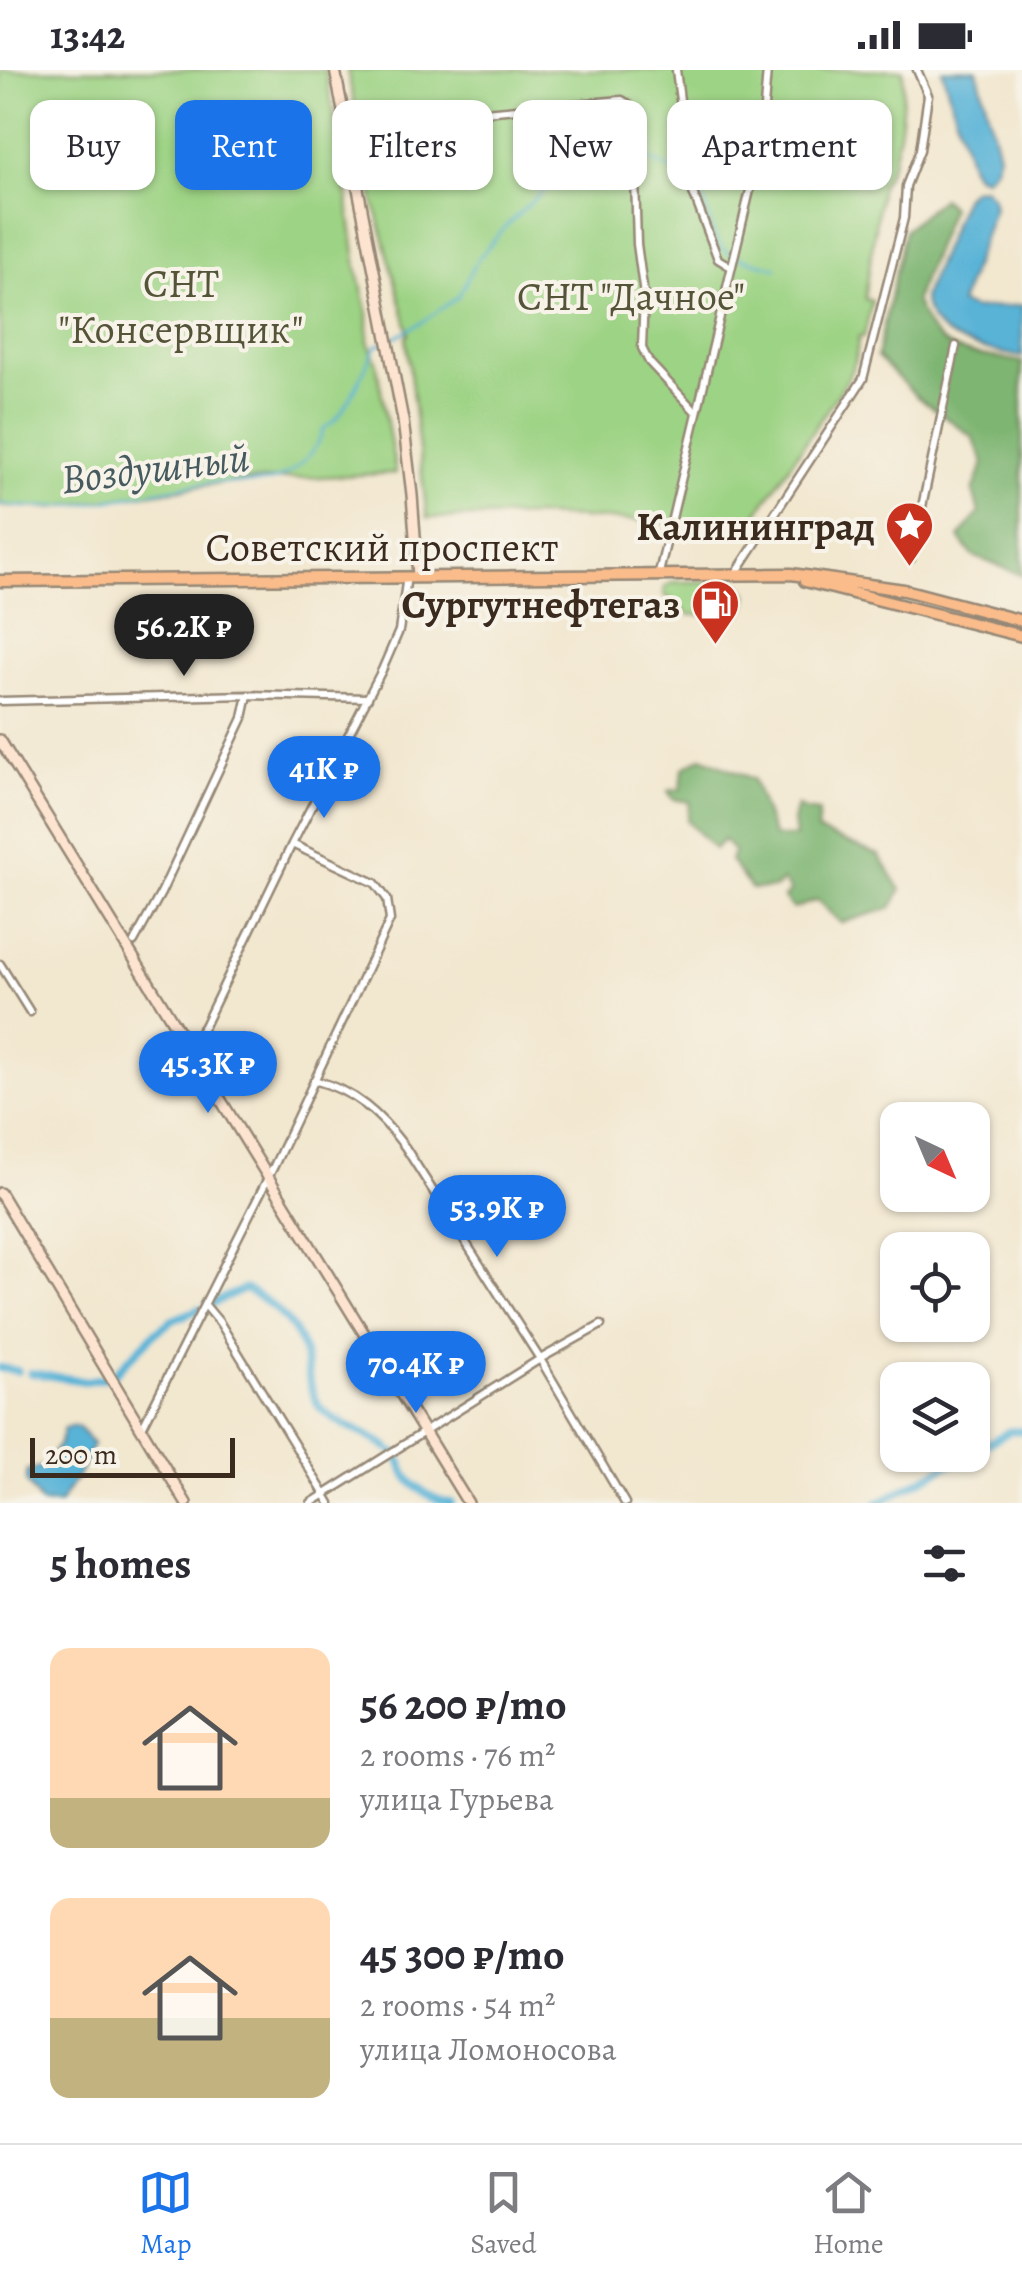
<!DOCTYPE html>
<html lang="en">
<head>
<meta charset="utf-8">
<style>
	body { margin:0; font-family:Alegreya,serif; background:#f2f2f3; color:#2b2b33; height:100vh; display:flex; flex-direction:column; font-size:38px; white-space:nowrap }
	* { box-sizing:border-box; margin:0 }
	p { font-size:32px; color:#7c7c81 }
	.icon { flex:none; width:55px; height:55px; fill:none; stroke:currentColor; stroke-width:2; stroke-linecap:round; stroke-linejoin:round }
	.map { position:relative; height:1433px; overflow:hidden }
	.details { display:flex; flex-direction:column; background:#fff; flex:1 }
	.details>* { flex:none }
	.top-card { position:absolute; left:30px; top:30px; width:962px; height:90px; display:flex; gap:20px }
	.needle { width:65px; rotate:136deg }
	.tools { position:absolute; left:880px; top:1032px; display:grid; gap:20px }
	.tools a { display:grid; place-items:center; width:110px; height:110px; border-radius:20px; background:#fff; box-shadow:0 2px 8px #0004; font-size:50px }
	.scale { position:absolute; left:30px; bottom:25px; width:205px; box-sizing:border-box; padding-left:10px; border:5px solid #3b2a1e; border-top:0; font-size:28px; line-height:35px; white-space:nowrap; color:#3b2a1e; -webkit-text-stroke:8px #f7f3e8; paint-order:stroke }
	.price { position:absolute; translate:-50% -85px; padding:0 22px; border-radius:35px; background:#1a73e8; color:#fff; font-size:32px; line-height:65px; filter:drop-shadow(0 2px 5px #0008) }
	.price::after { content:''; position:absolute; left:50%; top:60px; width:30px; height:22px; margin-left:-15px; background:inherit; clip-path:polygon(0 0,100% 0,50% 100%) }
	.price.on { background:#222; color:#fff }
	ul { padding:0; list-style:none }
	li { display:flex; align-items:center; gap:30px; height:250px; padding:0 50px }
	li span { display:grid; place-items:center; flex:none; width:280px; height:200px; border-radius:20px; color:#555 }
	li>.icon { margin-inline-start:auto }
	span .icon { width:120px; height:120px; fill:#fffc; stroke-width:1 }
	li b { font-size:42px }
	h2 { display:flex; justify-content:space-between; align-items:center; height:120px; padding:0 50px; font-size:42px }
	.pill { padding:0 35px; border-radius:20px; background:#fff; box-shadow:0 2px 8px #0004; font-size:35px; line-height:90px }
	.pill.on { background:#1a73e8; color:#fff }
	.status { display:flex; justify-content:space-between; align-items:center; height:70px; padding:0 50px; background:#fff; direction:ltr }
	.status svg { height:28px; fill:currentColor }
	.dock { display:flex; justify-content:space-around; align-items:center; height:140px; border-top:2px solid #e1e1e2; background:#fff; font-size:28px; color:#7c7c81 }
	.dock a { display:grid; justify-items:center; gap:5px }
	.dock .on { color:#1a73e8 }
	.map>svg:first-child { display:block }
	.green { fill:#9dd384; stroke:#6c7e51; stroke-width:2.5 }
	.forest { fill:#7eb572; stroke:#5c7048; stroke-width:2.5 }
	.water { fill:#59b3d7; stroke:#4a6e7a; stroke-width:2.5 }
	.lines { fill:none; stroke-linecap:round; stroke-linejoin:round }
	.stream { stroke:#59b3d7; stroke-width:2.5 }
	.canal { stroke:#59b3d7; stroke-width:8 }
	.street-casing { stroke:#968876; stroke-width:11 }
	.secondary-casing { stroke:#968876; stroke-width:14 }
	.primary-casing { stroke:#968876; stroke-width:15 }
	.street { stroke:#fff; stroke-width:6 }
	.secondary { stroke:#fde4d1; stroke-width:9 }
	.primary { stroke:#fabc8b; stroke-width:10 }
	.labels { text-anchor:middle; stroke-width:8; stroke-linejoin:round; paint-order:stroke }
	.park-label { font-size:40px; fill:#545438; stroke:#f7f3e8 }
	.poi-label { font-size:40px; font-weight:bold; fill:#3b2a1e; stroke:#f7f3e8; text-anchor:end }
	.street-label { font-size:40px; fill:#3b2a1e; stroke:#f7f3e8 }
	.water-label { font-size:42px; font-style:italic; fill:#465a5f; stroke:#f7f3e8 }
</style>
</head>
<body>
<div class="status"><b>13:42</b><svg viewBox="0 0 49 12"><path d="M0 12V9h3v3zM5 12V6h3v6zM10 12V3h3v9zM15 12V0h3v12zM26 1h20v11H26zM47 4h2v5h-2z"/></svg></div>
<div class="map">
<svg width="1022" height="1433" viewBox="0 0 1022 1433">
	<rect width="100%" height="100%" fill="#f7f3e8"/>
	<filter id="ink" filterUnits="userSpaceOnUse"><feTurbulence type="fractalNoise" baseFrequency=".01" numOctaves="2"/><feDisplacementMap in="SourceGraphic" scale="20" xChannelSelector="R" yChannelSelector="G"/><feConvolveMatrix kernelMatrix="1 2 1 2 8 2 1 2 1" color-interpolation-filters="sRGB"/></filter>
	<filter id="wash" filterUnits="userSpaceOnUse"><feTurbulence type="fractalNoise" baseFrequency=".0048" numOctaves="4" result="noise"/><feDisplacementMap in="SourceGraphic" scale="40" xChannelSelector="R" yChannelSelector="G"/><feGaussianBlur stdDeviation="2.25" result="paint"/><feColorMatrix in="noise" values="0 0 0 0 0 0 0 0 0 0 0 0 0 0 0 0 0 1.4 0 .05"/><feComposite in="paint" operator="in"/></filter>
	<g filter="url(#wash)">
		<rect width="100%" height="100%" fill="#f2e7cf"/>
		<!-- green -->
		<path class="green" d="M0,0H325L340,75L357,198L368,244V271L376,291L396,403L228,412L51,438L0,436Z
			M347,0H903C904,34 900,87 881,115L866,222L865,229L872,231L864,267L859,266L855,292L847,310L749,456L540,446L427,448L406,268L409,263L373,128V106L368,102L359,52L361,47L356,41Z
			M731,511C748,518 753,526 743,542L690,545L664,524L665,517L673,512Z"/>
		<!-- forest -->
		<path class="forest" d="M942,128L951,137L915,230C936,289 967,281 1022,292V505L973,486L959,468L979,443L973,421L984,393L972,366L917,327L877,287L905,159Z
			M702,687L753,709L774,767H795L793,751L797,735L804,740L819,742L817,761L879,785L901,820L891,838L841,853L817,830L793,839L784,828L790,821L783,811L776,818L751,819L730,790L734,781L724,770L714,779L687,751L690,732L673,729L668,721L681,719L683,698Z"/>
		<!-- water -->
		<path class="water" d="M942,0H977L999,84L995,97L985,108L976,105L971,97Z
			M984,118L992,127L994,137L960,234L974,239L1022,235V287C983,278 931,275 923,228L964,127L972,119Z
			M77,1356L93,1374L83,1397L60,1433H41L26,1411L27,1400L46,1396L60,1372L64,1358Z"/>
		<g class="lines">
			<!-- stream -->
			<path class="stream" d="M693,113L700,118C722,184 706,179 777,198
				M393,268L421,253L458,227L477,190L507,155L541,123L561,110L624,85L639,84L687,108
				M0,434C71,446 138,421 208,413C229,411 258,417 278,409C296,401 320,379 323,359C350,345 361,301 376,276L386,271"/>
			<!-- canal -->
			<path class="canal" d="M208,1235L245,1219C273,1232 298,1256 305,1287C309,1304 309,1324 321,1338C339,1356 368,1363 388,1378
				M0,1298L18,1301
				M31,1303L85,1311L104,1308
				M113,1305L155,1263L171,1251L199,1239
				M972,1382L1010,1361H1022
				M394,1383C403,1391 401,1397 407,1406C414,1419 437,1431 451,1433
				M878,1433L967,1385"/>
		</g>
	</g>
	<g filter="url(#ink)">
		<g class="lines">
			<defs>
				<path id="street" d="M676,0L692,120L718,189L731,197
					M345,54L622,30L629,34L633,42L637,174L644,225L642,278L649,292L695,341
					M911,489L956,276
					M659,503L761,74L767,0
					M736,503L863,309L904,148L906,116L920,80L928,25L917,0
					M0,631L248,625L368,628
					M134,872L161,823L243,648L248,625
					M0,894L30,942
					M189,977L204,956L292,774L382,600L399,561L407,506
					M314,1010C355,1021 380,1044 405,1077L540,1289L625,1433
					M205,1235L220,1253L330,1433
					M142,1358L274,1096L390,850L387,829L375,813L292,774
					M311,1433L540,1289L601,1255"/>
				<path id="secondary" d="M335,0L403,350L412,425L418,506
					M0,670L468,1433
					M0,1123L186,1433"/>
				<path id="primary" d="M0,511L791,504L904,520L1022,551
					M805,511L1022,566"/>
			</defs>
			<!-- street casing -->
			<use href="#street" class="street-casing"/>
			<!-- secondary casing -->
			<use href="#secondary" class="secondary-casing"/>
			<!-- primary casing -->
			<use href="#primary" class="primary-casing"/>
			<!-- street -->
			<use href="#street" class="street"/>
			<!-- secondary -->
			<use href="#secondary" class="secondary"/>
			<!-- primary -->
			<use href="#primary" class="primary"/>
		</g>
	</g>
	<!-- icons -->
	<defs>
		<symbol id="sight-pin" viewBox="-11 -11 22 30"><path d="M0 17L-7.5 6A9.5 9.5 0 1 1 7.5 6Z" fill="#c8321e" stroke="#f7f3e8"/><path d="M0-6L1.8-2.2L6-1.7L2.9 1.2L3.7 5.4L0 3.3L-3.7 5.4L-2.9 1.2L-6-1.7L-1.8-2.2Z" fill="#fff"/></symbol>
		<symbol id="fuel-pin" viewBox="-11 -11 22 30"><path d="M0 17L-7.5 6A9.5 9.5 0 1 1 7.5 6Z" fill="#c8321e" stroke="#f7f3e8"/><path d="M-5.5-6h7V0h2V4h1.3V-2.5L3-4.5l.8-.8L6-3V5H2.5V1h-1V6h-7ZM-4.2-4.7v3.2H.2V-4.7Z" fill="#fff"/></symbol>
	</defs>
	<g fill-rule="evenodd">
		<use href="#sight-pin" x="882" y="428" width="55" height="75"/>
		<use href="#fuel-pin" x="688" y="506" width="55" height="75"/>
	</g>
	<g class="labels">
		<!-- park labels -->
		<g class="park-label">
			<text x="181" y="227">СНТ<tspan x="181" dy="46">"Консервщик"</tspan></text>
			<text x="631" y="240">СНТ "Дачное"</text>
		</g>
		<!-- poi labels -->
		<g class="poi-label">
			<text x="875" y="470">Калининград</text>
			<text x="680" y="548">Сургутнефтегаз</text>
		</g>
		<!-- street labels -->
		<g class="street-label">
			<text x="382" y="491">Советский проспект</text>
		</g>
		<!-- water labels -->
		<g class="water-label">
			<text transform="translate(155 397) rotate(-7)" y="15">Воздушный</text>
		</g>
	</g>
</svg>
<div class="tools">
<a><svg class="needle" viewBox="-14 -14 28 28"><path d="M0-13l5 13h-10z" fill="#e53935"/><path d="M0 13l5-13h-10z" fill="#7c7c81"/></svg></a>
<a><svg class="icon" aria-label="locate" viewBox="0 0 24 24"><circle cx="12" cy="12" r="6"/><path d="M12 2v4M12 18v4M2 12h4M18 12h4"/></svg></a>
<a><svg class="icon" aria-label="layers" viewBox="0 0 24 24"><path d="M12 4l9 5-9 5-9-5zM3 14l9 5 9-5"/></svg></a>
</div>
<div class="scale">200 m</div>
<b class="price on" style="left:184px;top:609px">56.2K ₽</b>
<b class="price" style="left:324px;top:751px">41K ₽</b>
<b class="price" style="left:208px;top:1046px">45.3K ₽</b>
<b class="price" style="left:497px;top:1190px">53.9K ₽</b>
<b class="price" style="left:416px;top:1346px">70.4K ₽</b>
<div class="top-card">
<a class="pill">Buy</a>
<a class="pill on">Rent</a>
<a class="pill">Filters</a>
<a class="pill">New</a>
<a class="pill">Apartment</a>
</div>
</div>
<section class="details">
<h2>5 homes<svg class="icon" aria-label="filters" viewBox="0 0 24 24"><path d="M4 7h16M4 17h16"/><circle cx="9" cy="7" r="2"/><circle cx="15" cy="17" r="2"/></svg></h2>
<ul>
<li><span style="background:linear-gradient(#ffd9b3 75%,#c2b280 0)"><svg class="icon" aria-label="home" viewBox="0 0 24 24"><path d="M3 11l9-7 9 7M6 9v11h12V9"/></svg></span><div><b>56 200 ₽/mo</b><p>2 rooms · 76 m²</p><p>улица Гурьева</p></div></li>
<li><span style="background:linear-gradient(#ffd9b3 60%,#c2b280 0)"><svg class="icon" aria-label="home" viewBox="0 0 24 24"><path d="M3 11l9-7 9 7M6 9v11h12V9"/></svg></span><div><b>45 300 ₽/mo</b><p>2 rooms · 54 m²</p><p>улица Ломоносова</p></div></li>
</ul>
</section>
<nav class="dock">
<a class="on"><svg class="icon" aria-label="map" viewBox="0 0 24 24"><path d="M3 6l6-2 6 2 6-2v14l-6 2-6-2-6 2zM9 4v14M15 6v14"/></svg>Map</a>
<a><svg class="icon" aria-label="saved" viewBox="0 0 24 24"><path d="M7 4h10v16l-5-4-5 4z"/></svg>Saved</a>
<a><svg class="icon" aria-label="home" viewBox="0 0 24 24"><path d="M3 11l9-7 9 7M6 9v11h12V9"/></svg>Home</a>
</nav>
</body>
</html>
